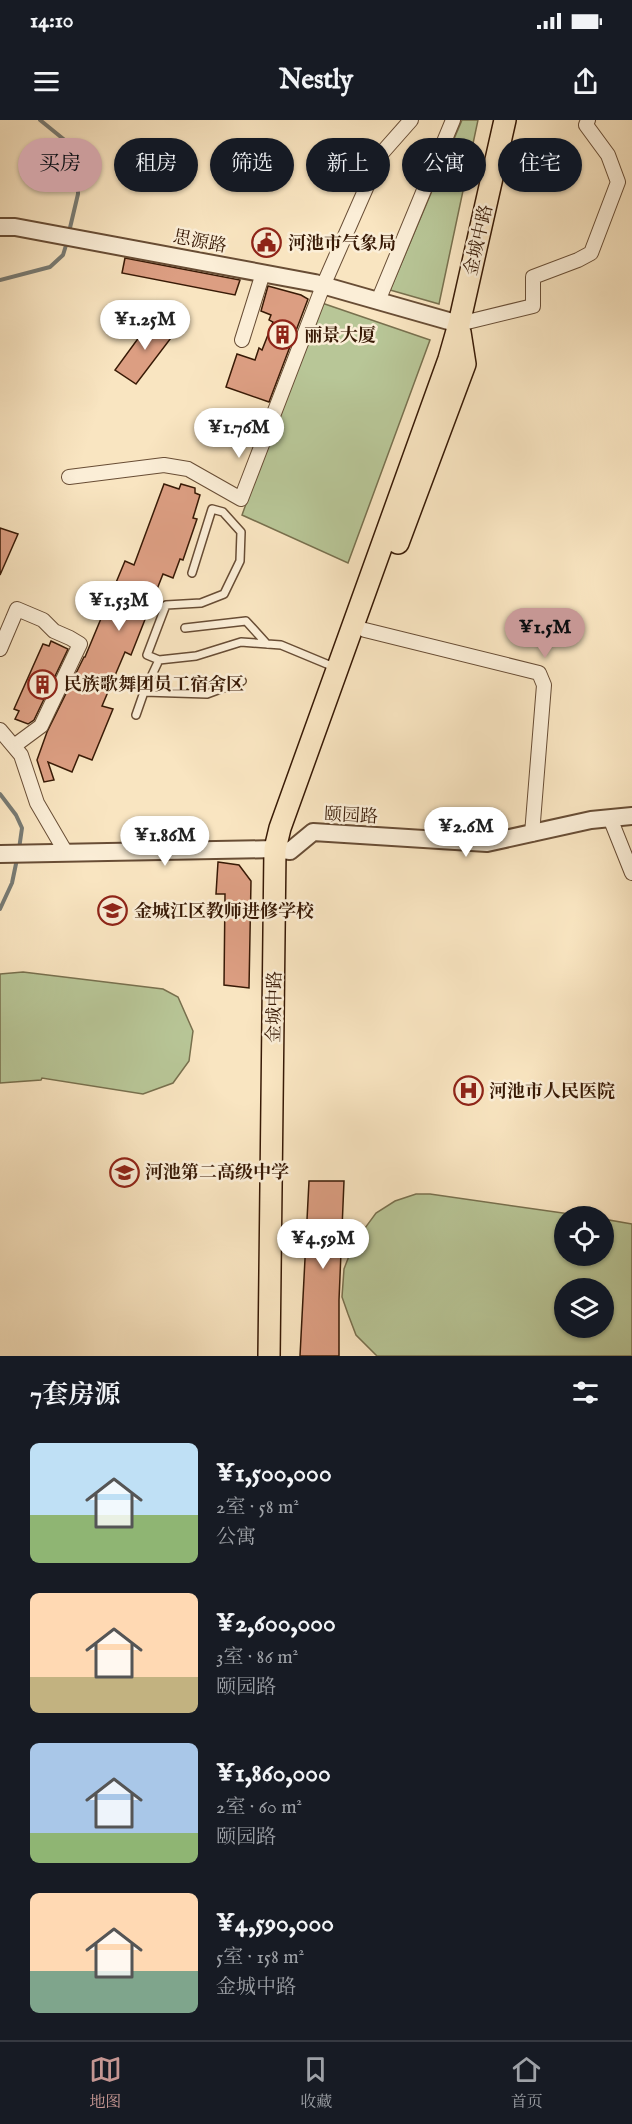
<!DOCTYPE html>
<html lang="zh">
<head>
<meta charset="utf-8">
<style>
	body { margin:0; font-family:"IM FELL English","Noto Serif SC",serif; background:#242831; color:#f1f3f6; height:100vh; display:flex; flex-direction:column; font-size:22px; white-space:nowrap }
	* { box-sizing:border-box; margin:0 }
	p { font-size:20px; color:#9ea1a6 }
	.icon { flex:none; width:33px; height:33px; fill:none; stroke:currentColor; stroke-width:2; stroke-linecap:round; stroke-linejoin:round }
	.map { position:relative; height:1236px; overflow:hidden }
	.drawer { display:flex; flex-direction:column; background:#171b24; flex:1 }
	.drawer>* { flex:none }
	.hud { position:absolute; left:18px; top:18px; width:597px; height:54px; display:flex; gap:12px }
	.fabs { position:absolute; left:554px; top:1086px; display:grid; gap:12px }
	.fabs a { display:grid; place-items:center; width:60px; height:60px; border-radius:50%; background:#171b24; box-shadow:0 2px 4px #0004; font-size:30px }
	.price { position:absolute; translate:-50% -51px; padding:0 14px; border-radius:21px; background:#fff; color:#222; font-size:20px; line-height:39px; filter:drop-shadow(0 2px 3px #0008) }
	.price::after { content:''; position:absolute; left:50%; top:36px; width:18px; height:14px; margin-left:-9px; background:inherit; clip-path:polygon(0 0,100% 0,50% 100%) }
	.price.current { background:#c59692; color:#111 }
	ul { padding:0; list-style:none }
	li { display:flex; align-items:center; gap:18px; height:150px; padding:0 30px }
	li span { display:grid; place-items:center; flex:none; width:168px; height:120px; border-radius:9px; color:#555 }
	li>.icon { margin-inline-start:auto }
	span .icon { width:72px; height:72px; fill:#fffc; stroke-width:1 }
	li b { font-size:26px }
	h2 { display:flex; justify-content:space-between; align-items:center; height:72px; padding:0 30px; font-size:26px }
	.chip { padding:0 21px; border-radius:27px; background:#171b24; box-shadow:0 2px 4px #0004; font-size:21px; line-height:54px }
	.chip.current { background:#c59692; color:#111 }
	.status { display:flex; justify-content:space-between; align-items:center; height:42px; padding:0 30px; background:#171b24; direction:ltr }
	.status svg { height:16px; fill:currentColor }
	header { display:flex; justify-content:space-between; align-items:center; height:78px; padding:0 30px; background:#171b24; font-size:27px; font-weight:800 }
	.tabs { display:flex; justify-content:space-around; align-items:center; height:84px; border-top:2px solid #363941; background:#171b24; font-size:16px; color:#9ea1a6 }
	.tabs a { display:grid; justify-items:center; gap:3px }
	.tabs .current { color:#c59692 }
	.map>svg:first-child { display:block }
	.green { fill:#b8c697; stroke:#78704e; stroke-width:1.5; fill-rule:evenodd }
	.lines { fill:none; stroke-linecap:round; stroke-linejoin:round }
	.stream { stroke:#787b74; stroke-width:4 }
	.building { fill:#dc9e82; stroke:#381a06; stroke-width:1.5 }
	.service-casing { stroke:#684d35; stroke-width:10 }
	.minor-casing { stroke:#684d35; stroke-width:16 }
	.tertiary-casing { stroke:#684d35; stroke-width:20 }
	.primary-casing { stroke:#381a06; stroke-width:24 }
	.service { stroke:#fbeed7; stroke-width:7 }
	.minor { stroke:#fbeed7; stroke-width:14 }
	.tertiary { stroke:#fbeed7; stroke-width:16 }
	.primary { stroke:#f9e5c1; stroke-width:21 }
	.labels { text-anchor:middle; stroke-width:5; stroke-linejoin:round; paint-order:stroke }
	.street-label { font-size:18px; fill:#381a06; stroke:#fbeed7 }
	.poi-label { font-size:18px; font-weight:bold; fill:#381a06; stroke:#fbeed7; text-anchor:start }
</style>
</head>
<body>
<div class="status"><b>14:10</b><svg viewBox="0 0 49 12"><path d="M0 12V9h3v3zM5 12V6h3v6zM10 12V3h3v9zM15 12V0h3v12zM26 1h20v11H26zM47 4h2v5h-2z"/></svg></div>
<header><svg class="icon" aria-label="menu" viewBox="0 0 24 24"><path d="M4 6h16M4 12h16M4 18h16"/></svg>Nestly<svg class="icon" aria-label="share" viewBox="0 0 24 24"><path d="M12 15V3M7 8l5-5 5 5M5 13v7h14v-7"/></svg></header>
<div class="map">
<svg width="632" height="1236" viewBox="0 0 632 1236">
	<rect width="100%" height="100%" fill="#f9e5c1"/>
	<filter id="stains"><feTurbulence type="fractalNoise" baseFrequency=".00333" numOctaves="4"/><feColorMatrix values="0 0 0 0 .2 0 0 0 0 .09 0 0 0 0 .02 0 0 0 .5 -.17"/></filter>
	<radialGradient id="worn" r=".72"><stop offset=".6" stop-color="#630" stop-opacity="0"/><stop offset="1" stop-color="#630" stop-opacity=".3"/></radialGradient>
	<!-- green -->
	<path class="green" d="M462,0H478L439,184L390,170Z
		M319,182L430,220L348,443L242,395Z
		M23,852L163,869L178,877L193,911L189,941L173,963L143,974L42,958L41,960L0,963V854Z
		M416,1074H430L584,1096H564V1136H603V1099L632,1104V1236H377L356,1215L348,1194L342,1177L344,1149L354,1123L376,1093L395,1081ZM564,1168H603V1208H564Z"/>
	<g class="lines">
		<!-- stream -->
		<path class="stream" d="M40,0L72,26L78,53V74L69,112
			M0,160L50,147L63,135L67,122
			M0,674L16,695L22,708L19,729
			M0,789L12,763L17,739"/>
	</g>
	<!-- building -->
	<path class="building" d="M125,138L240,160L235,175L122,153Z
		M268,166L301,175L308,179L269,282L226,267L237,234L255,240L259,228L262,230L273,202L269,200L271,195L261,191Z
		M153,198L174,214L136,264L115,250Z
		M164,364L179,369L181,364L195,368V373L200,375L193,398L197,399L183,440L180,439L173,458L163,454L131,535L125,532L102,586L113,589L92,640L79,635L72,652L48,642L54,660L44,662L37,640L47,612L84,537H85L125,441L134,445Z
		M0,408L18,414L0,455Z
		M51,521L68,529L34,600L28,604L15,599L19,591L14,589L43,524L49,526Z
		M218,742L239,745L251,761L249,868L224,865L225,774H216Z
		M309,1061H344L339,1180V1236H300Z"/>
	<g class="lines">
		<defs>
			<path id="service" d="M185,508L246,501L267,524
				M159,540L196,536L241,522L281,525L334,547
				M144,572L207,574L242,561
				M136,595L144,572L159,540L147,535L166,485L201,483L224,474L240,441L241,412L223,392L212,389L192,453"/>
			<path id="minor" d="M378,181L453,0
				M459,204L533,186V157L578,140L591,133L618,62L608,35L586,5L588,0
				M242,220L263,153
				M69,357L164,345L188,349L241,379L323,166L381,34L411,0
				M365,510L539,553L544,565L532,714
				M0,529L17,489L43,500L54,511L70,518L80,524L41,606L14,626
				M0,610L21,635L37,683L65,731
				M610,698L632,753"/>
			<path id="tertiary" d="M0,107H15L315,163L459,204
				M0,734L275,729L290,731L313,712L487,723L591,700L632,696"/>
			<path id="primary" d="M398,423L465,244L460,212
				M269,1236L275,729L280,708L449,239L459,204L505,0"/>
		</defs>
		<!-- service casing -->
		<use href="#service" class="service-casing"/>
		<!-- minor casing -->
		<use href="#minor" class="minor-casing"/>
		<!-- tertiary casing -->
		<use href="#tertiary" class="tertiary-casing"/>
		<!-- primary casing -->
		<use href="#primary" class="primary-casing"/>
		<!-- service -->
		<use href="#service" class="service"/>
		<!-- minor -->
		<use href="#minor" class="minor"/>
		<!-- tertiary -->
		<use href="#tertiary" class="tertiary"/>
		<!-- primary -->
		<use href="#primary" class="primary"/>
	</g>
	<!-- icons -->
	<defs>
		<symbol id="civic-ring" viewBox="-11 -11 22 22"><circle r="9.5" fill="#fbeed7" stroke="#8f2418" stroke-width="1.5"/><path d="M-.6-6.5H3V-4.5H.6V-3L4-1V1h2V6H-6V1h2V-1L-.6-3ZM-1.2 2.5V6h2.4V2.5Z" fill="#8f2418"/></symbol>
		<symbol id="building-ring" viewBox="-11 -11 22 22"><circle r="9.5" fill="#fbeed7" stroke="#8f2418" stroke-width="1.5"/><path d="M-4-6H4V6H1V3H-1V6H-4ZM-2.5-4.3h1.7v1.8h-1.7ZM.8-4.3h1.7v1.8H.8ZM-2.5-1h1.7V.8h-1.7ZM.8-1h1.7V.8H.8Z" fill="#8f2418"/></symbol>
		<symbol id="school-ring" viewBox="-11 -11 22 22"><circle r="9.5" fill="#fbeed7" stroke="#8f2418" stroke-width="1.5"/><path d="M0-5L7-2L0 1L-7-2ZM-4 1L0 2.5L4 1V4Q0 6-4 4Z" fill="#8f2418"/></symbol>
		<symbol id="hospital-ring" viewBox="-11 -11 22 22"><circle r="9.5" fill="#fbeed7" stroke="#8f2418" stroke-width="1.5"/><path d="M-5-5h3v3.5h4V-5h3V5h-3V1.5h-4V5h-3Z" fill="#8f2418"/></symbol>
	</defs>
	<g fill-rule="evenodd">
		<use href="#civic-ring" x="250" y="106" width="33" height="33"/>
		<use href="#building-ring" x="266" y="198" width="33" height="33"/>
		<use href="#building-ring" x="26" y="548" width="33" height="33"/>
		<use href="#school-ring" x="96" y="774" width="33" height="33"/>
		<use href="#hospital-ring" x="452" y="954" width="33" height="33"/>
		<use href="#school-ring" x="108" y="1036" width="33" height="33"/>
	</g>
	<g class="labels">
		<!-- street labels -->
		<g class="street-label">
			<text transform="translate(478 120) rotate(-77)" y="6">金城中路</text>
			<text transform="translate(200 121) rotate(11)" y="6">思源路</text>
			<text transform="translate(351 695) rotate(3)" y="6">颐园路</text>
			<text transform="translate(274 887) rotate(-89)" y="6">金城中路</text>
		</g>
		<!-- poi labels -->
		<g class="poi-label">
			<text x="288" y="129">河池市气象局</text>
			<text x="304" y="221">丽景大厦</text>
			<text x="64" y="570">民族歌舞团员工宿舍区</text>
			<text x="134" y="797">金城江区教师进修学校</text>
			<text x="489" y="977">河池市人民医院</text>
			<text x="145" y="1058">河池第二高级中学</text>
		</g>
	</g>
	<rect width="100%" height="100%" filter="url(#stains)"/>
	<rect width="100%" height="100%" fill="url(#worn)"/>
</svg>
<div class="fabs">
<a><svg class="icon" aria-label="locate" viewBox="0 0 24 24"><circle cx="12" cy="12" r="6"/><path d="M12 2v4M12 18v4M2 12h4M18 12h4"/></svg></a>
<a><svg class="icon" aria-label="layers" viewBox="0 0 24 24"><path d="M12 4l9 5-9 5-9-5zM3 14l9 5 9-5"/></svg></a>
</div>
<b class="price" style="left:145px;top:231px">¥1.25M</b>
<b class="price" style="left:239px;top:339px">¥1.76M</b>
<b class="price" style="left:119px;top:512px">¥1.53M</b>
<b class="price current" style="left:545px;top:539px">¥1.5M</b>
<b class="price" style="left:466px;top:738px">¥2.6M</b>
<b class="price" style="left:165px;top:747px">¥1.86M</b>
<b class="price" style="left:323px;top:1150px">¥4.59M</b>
<div class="hud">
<a class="chip current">买房</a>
<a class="chip">租房</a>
<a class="chip">筛选</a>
<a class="chip">新上</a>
<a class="chip">公寓</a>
<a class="chip">住宅</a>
</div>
</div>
<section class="drawer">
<h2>7套房源<svg class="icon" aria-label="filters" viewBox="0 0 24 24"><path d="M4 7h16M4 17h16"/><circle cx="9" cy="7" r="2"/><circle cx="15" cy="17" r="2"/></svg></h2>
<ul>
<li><span style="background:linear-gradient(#bfe0f5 60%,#8fb573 0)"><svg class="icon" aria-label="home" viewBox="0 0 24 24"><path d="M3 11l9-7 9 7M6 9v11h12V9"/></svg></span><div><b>¥1,500,000</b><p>2室 · 58 m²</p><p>公寓</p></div></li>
<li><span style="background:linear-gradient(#ffd9b3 70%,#c2b280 0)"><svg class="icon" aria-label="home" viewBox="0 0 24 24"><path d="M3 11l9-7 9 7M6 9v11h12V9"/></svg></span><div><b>¥2,600,000</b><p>3室 · 86 m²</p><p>颐园路</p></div></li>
<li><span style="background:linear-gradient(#a9c7e8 75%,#8fb573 0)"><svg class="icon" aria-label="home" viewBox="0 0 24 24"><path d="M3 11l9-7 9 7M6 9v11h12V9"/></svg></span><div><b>¥1,860,000</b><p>2室 · 60 m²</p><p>颐园路</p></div></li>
<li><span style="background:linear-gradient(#ffd9b3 65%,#7fa58c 0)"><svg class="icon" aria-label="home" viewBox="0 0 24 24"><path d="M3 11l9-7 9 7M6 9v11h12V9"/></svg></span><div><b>¥4,590,000</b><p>5室 · 158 m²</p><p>金城中路</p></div></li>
</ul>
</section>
<nav class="tabs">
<a class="current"><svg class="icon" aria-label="map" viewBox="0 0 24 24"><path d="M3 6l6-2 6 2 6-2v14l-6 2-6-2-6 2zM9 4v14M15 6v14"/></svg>地图</a>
<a><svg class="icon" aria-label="saved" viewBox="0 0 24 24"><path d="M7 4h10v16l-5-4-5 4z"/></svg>收藏</a>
<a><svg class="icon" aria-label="home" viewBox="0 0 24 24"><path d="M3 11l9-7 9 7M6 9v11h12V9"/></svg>首页</a>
</nav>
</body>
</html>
